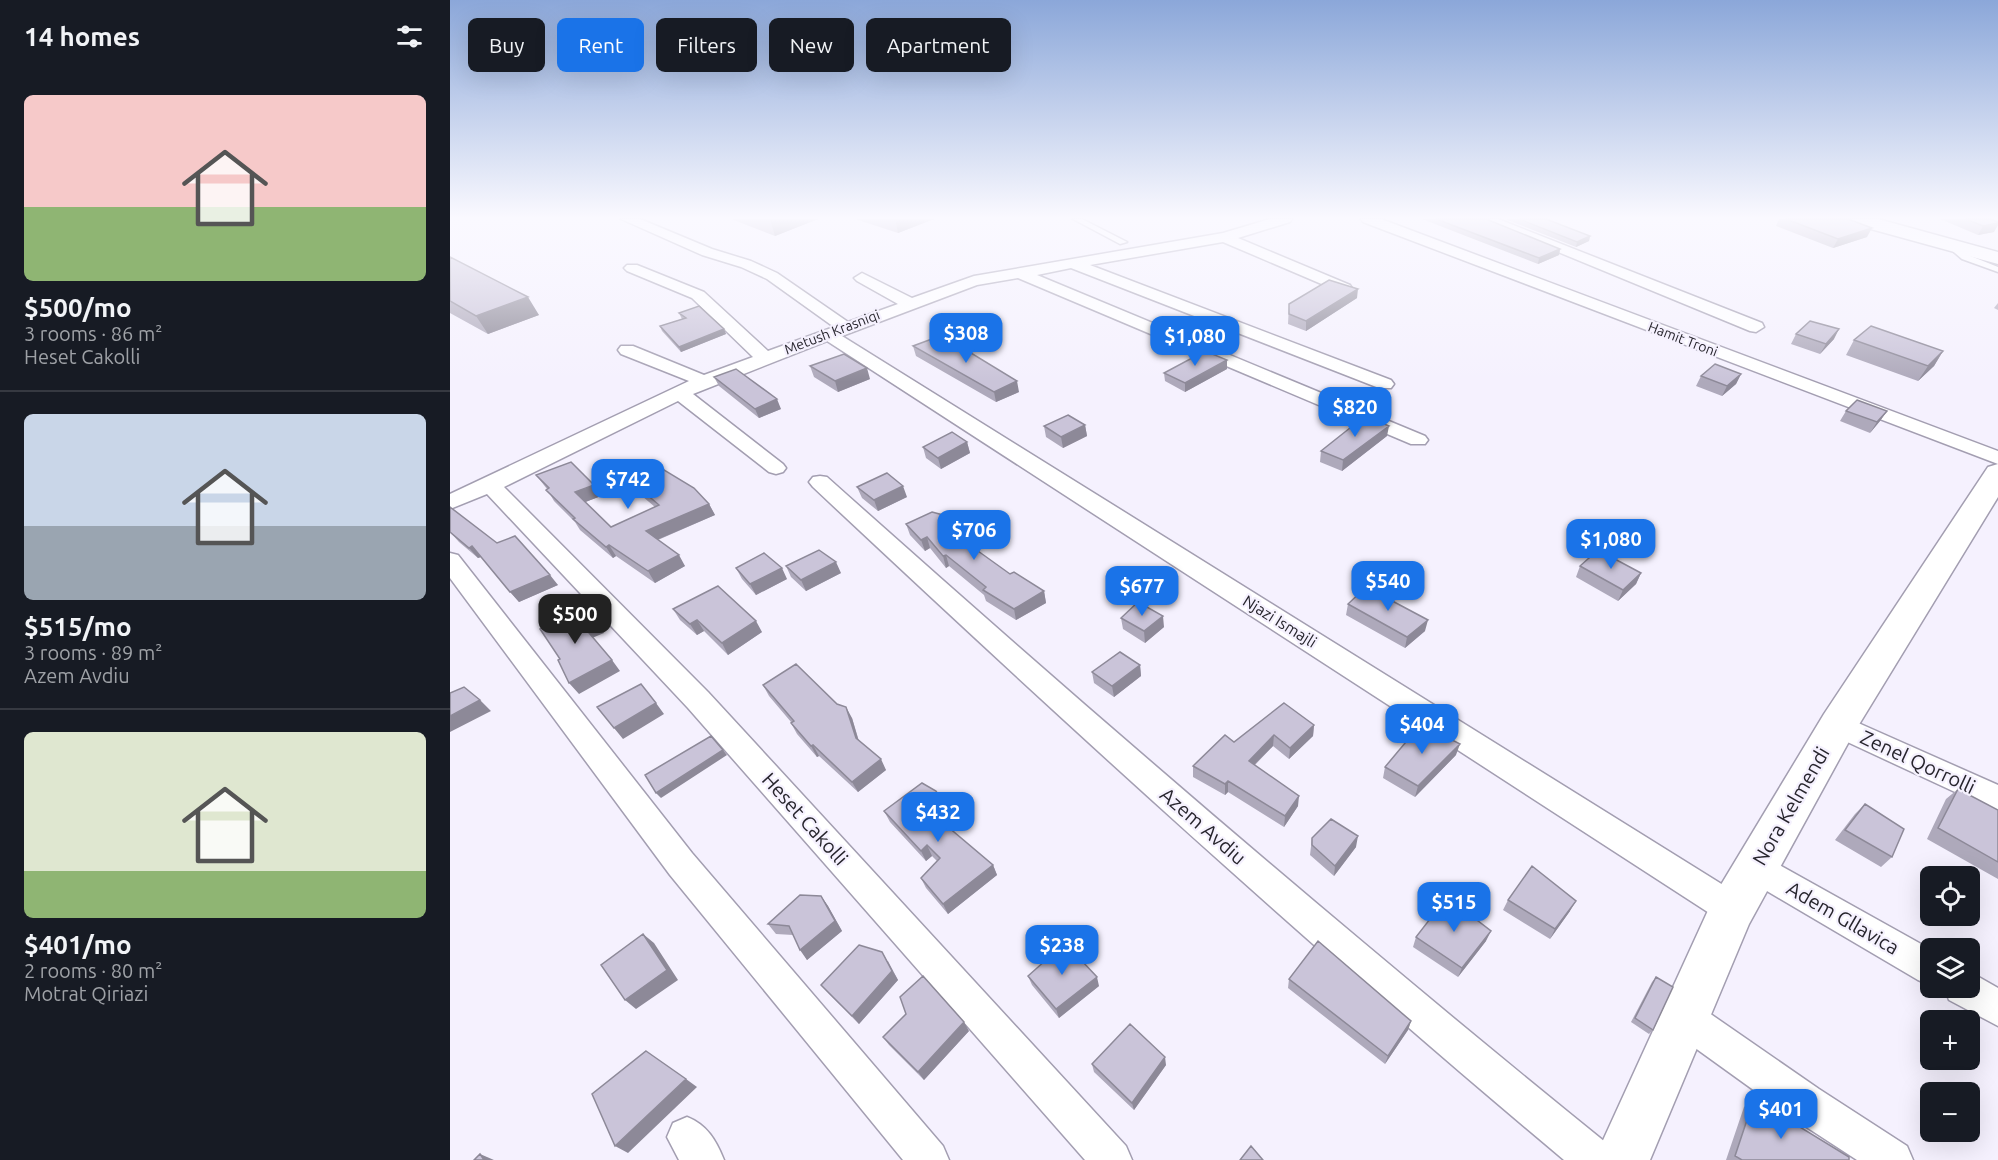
<!DOCTYPE html>
<html lang="en">
<head>
<meta charset="utf-8">
<style>
	body { margin:0; font-family:Ubuntu,sans-serif; background:#242831; color:#f1f3f6; height:100vh; display:flex; flex-direction:column; font-size:22px; white-space:nowrap }
	* { box-sizing:border-box; margin:0 }
	p { font-size:20px; color:#9ea1a6 }
	.icon { flex:none; width:33px; height:33px; fill:none; stroke:currentColor; stroke-width:2; stroke-linecap:round; stroke-linejoin:round }
	.map { position:relative; flex:1; overflow:hidden }
	.drawer { display:flex; flex-direction:column; background:#171b24; width:450px }
	.drawer>* { flex:none }
	.banner { position:absolute; left:18px; top:18px; width:570px; height:54px; display:flex; gap:12px }
	.buttons { position:absolute; left:1470px; top:866px; display:grid; gap:12px }
	.buttons a { display:grid; place-items:center; width:60px; height:60px; border-radius:9px; background:#171b24; box-shadow:0 6px 24px #0002; font-size:30px }
	.price { position:absolute; translate:-50% -51px; padding:0 14px; border-radius:12px; background:#1a73e8; color:#fff; font-size:20px; line-height:39px; filter:drop-shadow(0 2px 3px #0008) }
	.price::after { content:''; position:absolute; left:50%; top:36px; width:18px; height:14px; margin-left:-9px; background:inherit; clip-path:polygon(0 0,100% 0,50% 100%) }
	.price.current { background:#222; color:#fff }
	ul { padding:0; list-style:none }
	li { display:grid; align-content:center; gap:12px; height:318px; padding:0 24px }
	li+li { border-top:2px solid #363941 }
	li span { display:grid; place-items:center; height:186px; border-radius:9px; color:#555 }
	li>.icon { margin-inline-start:auto }
	span .icon { width:108px; height:108px; fill:#fffc; stroke-width:1 }
	li b { font-size:26px }
	h2 { display:flex; justify-content:space-between; align-items:center; height:72px; padding:0 24px; font-size:26px }
	.pill { padding:0 21px; border-radius:9px; background:#171b24; box-shadow:0 6px 24px #0002; font-size:21px; line-height:54px }
	.pill.current { background:#1a73e8; color:#fff }
	main { display:flex; flex:1; min-height:0 }
	.map>svg:first-child { display:block }
	.lines { fill:none; stroke-linecap:round; stroke-linejoin:round }
	.lane-casing { stroke:#a39eb1; stroke-width:3 }
	.street-casing { stroke:#a39eb1; stroke-width:3 }
	.secondary-casing { stroke:#a39eb1; stroke-width:3 }
	.primary-casing { stroke:#a39eb1; stroke-width:3 }
	.lane { fill:#fff; fill-rule:evenodd }
	.street { fill:#fff; fill-rule:evenodd }
	.secondary { fill:#fff; fill-rule:evenodd }
	.primary { fill:#fff; fill-rule:evenodd }
	.wall { fill:#aea9bb }
	.shaded-wall { fill:#8d8998 }
	.building { fill:#cac4d9; stroke:#8d8998; stroke-width:1.5 }
	.labels { text-anchor:middle; stroke-width:4.5; stroke-linejoin:round; paint-order:stroke }
	.far-street-label { font-size:14px; fill:#27252d; stroke:#f5f1fe }
	.street-label { font-size:16px; fill:#27252d; stroke:#f5f1fe }
	.near-street-label { font-size:20px; fill:#27252d; stroke:#f5f1fe }
</style>
</head>
<body>
<main>
<section class="drawer">
<h2>14 homes<svg class="icon" aria-label="filters" viewBox="0 0 24 24"><path d="M4 7h16M4 17h16"/><circle cx="9" cy="7" r="2"/><circle cx="15" cy="17" r="2"/></svg></h2>
<ul>
<li><span style="background:linear-gradient(#f6c9c9 60%,#8fb573 0)"><svg class="icon" aria-label="home" viewBox="0 0 24 24"><path d="M3 11l9-7 9 7M6 9v11h12V9"/></svg></span><div><b>$500/mo</b><p>3 rooms · 86 m²</p><p>Heset Cakolli</p></div></li>
<li><span style="background:linear-gradient(#c9d6e8 60%,#9aa5b1 0)"><svg class="icon" aria-label="home" viewBox="0 0 24 24"><path d="M3 11l9-7 9 7M6 9v11h12V9"/></svg></span><div><b>$515/mo</b><p>3 rooms · 89 m²</p><p>Azem Avdiu</p></div></li>
<li><span style="background:linear-gradient(#dfe7d0 75%,#8fb573 0)"><svg class="icon" aria-label="home" viewBox="0 0 24 24"><path d="M3 11l9-7 9 7M6 9v11h12V9"/></svg></span><div><b>$401/mo</b><p>2 rooms · 80 m²</p><p>Motrat Qiriazi</p></div></li>
</ul>
</section>
<div class="map">
<svg width="1548" height="1160" viewBox="0 0 1548 1160">
	<rect width="100%" height="100%" fill="#f5f1fe"/>
	<g class="lines">
		<defs>
			<path id="lane" d="M623,219H632L677,242L670,244Z
				M1498,243H1504L1518,255L1548,267V272L1512,259L1498,247Z"/>
			<path id="street" d="M171,219H190L262,249L301,261L327,273L398,322L448,304L407,281L404,278L412,273L462,298L524,276L773,233L820,219H842L840,222L788,238L900,285L902,288L900,291H888L773,242L640,265L941,380L944,384L941,388H929L621,268L587,275L975,436L978,440L975,444H961L568,278L527,285L392,336L1294,898L1299,909L1294,920L1282,925L1270,920L377,341L243,394L333,464L336,468L333,472L326,474L319,472L228,401L54,487L258,692L676,1146L682,1160H635L238,708L37,494L0,509V494L239,381L171,354L168,350L171,346H183L254,375L303,357L242,298L177,271L174,268L177,265H187L254,292L318,351L384,327L317,279L291,267L252,255Z
				M911,219H931L1548,451V464L913,222Z
				M1028,219H1048L1312,323L1314,327L1306,332L1300,331Z
				M370,476L377,477C633,706 893,930 1160,1146L1166,1160H1114C856,944 608,717 363,487L359,482L363,477Z
				M0,553L8,555L242,853L493,1146L499,1160H453L220,875L0,578Z
				M1388,714L1548,785V812L1378,733L1374,725L1378,717Z
				M1306,852L1480,949V985L1468,980L1295,878L1290,867L1295,856Z
				M1520,972L1548,988V1026L1499,1000L1494,987H1520Z
				M1236,1001L1249,1006L1369,1089L1457,1146L1463,1160H1407L1341,1117L1223,1032L1218,1019L1223,1006Z
				M237,1117C257,1125 266,1140 274,1160H229L217,1137L223,1123Z"/>
			<path id="secondary" d="M1548,464V497L1402,736L1299,924L1200,1160H1144L1266,893L1374,714L1538,467Z"/>
			<path id="primary" d="M1397,219H1428L1548,252V264L1399,223Z"/>
		</defs>
		<!-- lane casing -->
		<use href="#lane" class="lane-casing"/>
		<!-- street casing -->
		<use href="#street" class="street-casing"/>
		<!-- secondary casing -->
		<use href="#secondary" class="secondary-casing"/>
		<!-- primary casing -->
		<use href="#primary" class="primary-casing"/>
		<!-- lane -->
		<use href="#lane" class="lane"/>
		<!-- street -->
		<use href="#street" class="street"/>
		<!-- secondary -->
		<use href="#secondary" class="secondary"/>
		<!-- primary -->
		<use href="#primary" class="primary"/>
	</g>
	<!-- wall -->
	<path class="wall" d="M281,219H368L325,236Z
		M405,219H484L448,233Z
		M972,219H1036L1110,249L1109,255L1088,264Z
		M1055,219H1096L1140,236L1139,241L1126,247Z
		M1329,219H1398L1417,237L1383,248L1326,226Z
		M1490,219H1541L1544,232L1528,235Z
		M0,257L89,315L38,334L0,313Z
		M907,298L856,331L838,324L839,304Z
		M1548,303V310L1544,308Z
		M229,313L274,329L276,334L231,352L212,331L210,326L232,319Z
		M1346,334L1384,339L1370,354L1341,344Z
		M1404,340L1493,351L1484,366L1468,381L1396,355Z
		M463,346H502L569,392L546,402L466,356Z
		M360,366L420,379L388,392L364,377Z
		M777,369L735,392L715,381L714,373Z
		M1291,374L1286,384L1272,396L1246,386L1251,376Z
		M264,377L331,409L309,418L269,386Z
		M1396,411H1437L1430,421L1420,433L1390,421Z
		M635,425L637,436L613,448L596,437L594,426Z
		M937,436L892,471L870,462L871,451Z
		M517,442L520,453L491,469L476,458L473,447Z
		M86,475L151,496L135,502L161,527L205,507L180,486L174,475L259,504L265,515L208,540L235,566L205,583L166,556L163,558L130,530L125,522L104,501L97,489Z
		M407,487L457,497L428,511L412,498Z
		M456,524L500,526L528,551L560,574L594,591L596,603L566,620L536,601L534,595L499,566L496,568L480,548L475,551L460,535Z
		M0,532L47,543L108,585L69,602L31,557L28,558L9,542Z
		M336,566L391,573L356,591L341,577Z
		M1130,566L1191,573L1186,584L1168,601L1126,577Z
		M286,568L337,579L306,595L292,579Z
		M898,604L975,631L955,648L896,615Z
		M223,609L312,632L278,655L254,631L247,635L230,620Z
		M671,618L714,627L695,643L673,629Z
		M690,665L691,676L664,697L644,683L642,672Z
		M313,685L402,718L409,741L436,770L408,792L369,756L367,757L347,734L341,723V722L319,696Z
		M864,725L863,736L839,759L823,746L805,765L848,806L834,827L778,792L775,795L743,777V766L784,742Z
		M1006,755L965,797L933,778L935,767Z
		M1508,789L1548,810V879L1477,839L1496,799Z
		M1415,804L1442,857L1431,867L1385,840L1405,814Z
		M496,807L500,818L493,823L543,865L547,875L498,914L476,888L471,878L487,861L482,856L476,861L440,822L434,811Z
		M862,838L906,847L884,876L860,855Z
		M371,896L378,906L392,931L357,960L343,935L326,934L318,924Z
		M1058,900L1120,911L1100,939L1053,910Z
		M966,937L1036,941L1008,977L963,947Z
		M438,961L448,980L409,1024L379,994L371,985Z
		M578,976L649,986L609,1018L582,985Z
		M1206,977L1203,1030L1199,1034L1181,1022L1202,982Z
		M839,979L961,1021L958,1030L935,1064L838,988Z
		M519,1031L474,1080L439,1045L433,1037Z
		M642,1064L716,1065L684,1110L644,1072Z
		M1304,1099L1399,1160H1276L1294,1107Z"/>
	<!-- shaded-wall -->
	<path class="shaded-wall" d="M320,219H368L325,236Z
		M445,219H484L448,233Z
		M1548,223V225L1544,232L1528,235L1533,226Z
		M1422,228L1417,237L1383,248L1388,239Z
		M1140,236L1139,241L1126,247L1127,242Z
		M1110,249L1109,255L1088,264L1089,258Z
		M908,289L907,298L856,331V321Z
		M78,297L89,315L38,334L26,316Z
		M274,329L276,334L231,352L229,347Z
		M1389,329L1384,339L1370,354L1376,344Z
		M1493,351L1484,366L1468,381L1478,366Z
		M777,360V369L735,392V383Z
		M417,368L420,379L388,392L385,381Z
		M1291,374L1286,384L1272,396L1277,386Z
		M567,381L569,392L546,402L544,392Z
		M327,399L331,409L309,418L305,409Z
		M1437,411L1430,421L1420,433L1427,422Z
		M635,425L637,436L613,448L611,437Z
		M939,426L937,436L892,471L893,460Z
		M517,442L520,453L491,469L488,458Z
		M144,485L151,496L133,503L125,492Z
		M453,486L457,497L428,511L424,500Z
		M259,504L265,515L202,542L196,531Z
		M477,537L480,548L475,551L471,540Z
		M159,545L166,556L163,558L156,547Z
		M22,546L31,557L28,558L19,548Z
		M229,555L235,566L205,583L198,571Z
		M496,555L499,566L496,568L493,556Z
		M386,562L391,573L356,591L351,580Z
		M332,568L337,579L306,595L300,584Z
		M1191,573L1186,584L1168,601L1173,590Z
		M100,575L108,585L69,602L60,592Z
		M594,591L596,603L566,620L564,609Z
		M713,616L714,627L695,643L694,631Z
		M247,620L254,631L247,635L240,624Z
		M978,620L975,631L955,648L957,637Z
		M146,621L154,633L142,638L134,627Z
		M306,621L312,632L278,655L272,643Z
		M162,660L170,671L129,694L119,683Z
		M690,665L691,676L664,697L662,686Z
		M30,700L41,711L0,732V716Z
		M206,703L214,714L173,739L164,728Z
		M396,707L402,718L411,749L406,738Z
		M864,725L863,736L839,759L840,748Z
		M824,735L823,746L798,771L799,761Z
		M1010,744L1006,755L965,797L968,786Z
		M363,745L369,756L367,757L361,746Z
		M273,750L277,755L211,798L206,793Z
		M431,759L436,770L408,792L402,782Z
		M778,781V792L775,795V784Z
		M849,796L848,806L834,827L835,816Z
		M496,807L500,818L489,826L484,815Z
		M908,836L906,847L884,876L885,866Z
		M477,845L482,856L476,861L471,851Z
		M543,865L547,875L498,914L493,904Z
		M371,896L378,906L392,931L357,960L350,950Z
		M1126,901L1120,911L1100,939L1105,929Z
		M1041,931L1036,941L1008,977L1012,968Z
		M193,934L204,943L228,980L186,1009L175,1000Z
		M432,952L448,980L409,1024L402,1016Z
		M647,977L649,986L609,1018L606,1009Z
		M961,1021L958,1030L935,1064L938,1056Z
		M514,1022L519,1031L474,1080L468,1072Z
		M715,1057L716,1065L684,1110L682,1103Z
		M236,1079L247,1087L178,1153L165,1146Z
		M30,1154L44,1160H34Z"/>
	<!-- building -->
	<path class="building" d="M986,219H1036L1110,249L1089,258Z
		M1069,219H1096L1140,236L1127,242Z
		M1336,219H1398L1422,228L1388,239Z
		M1516,219H1541L1548,222V223L1533,226Z
		M0,257L78,297L26,316L0,301Z
		M879,280L908,289L856,321L839,314V304Z
		M249,306L274,329L229,347L210,326L236,318L229,313Z
		M1360,321L1389,329L1376,344L1346,334Z
		M1421,326L1493,351L1478,366L1404,340Z
		M487,337L502,346L508,345L567,381L544,392L463,346Z
		M755,351L777,360L735,383L714,373Z
		M394,354L417,368L385,381L360,366Z
		M1265,364L1291,374L1277,386L1251,376Z
		M286,369L327,399L305,409L264,377Z
		M1407,400L1437,411L1427,422L1396,411Z
		M618,415L635,425L611,437L594,426Z
		M915,416L939,426L893,460L871,451Z
		M502,432L517,442L488,458L473,447Z
		M121,462L144,485L125,492L161,527L209,505L174,475L201,462L244,488L259,504L196,531L229,555L198,571L159,545L156,547L123,519L125,518L96,490L99,488L86,475Z
		M437,473L453,486L424,500L407,487Z
		M0,507L47,543L65,536L100,575L60,592L22,546L19,548L0,532Z
		M482,512L493,515L500,526L528,551L560,574L564,572L594,591L564,609L533,590L536,587L496,555L493,556L477,537L471,540L456,524Z
		M369,550L386,562L351,580L336,566Z
		M1148,550L1191,573L1173,590L1130,566Z
		M314,553L332,568L300,584L286,568Z
		M268,586L306,621L272,643L247,620L240,624L223,609Z
		M916,587L978,620L957,637L898,604Z
		M688,602L713,616L694,631L671,618Z
		M127,609L146,621L134,627L162,660L119,683L108,660L110,659L90,629Z
		M670,652L690,665L662,686L642,672Z
		M346,664L387,704L396,707L406,738L431,759L402,782L363,745L361,746L341,723L344,721L313,685Z
		M191,684L206,703L164,728L147,707Z
		M14,687L30,700L0,716V693Z
		M834,703L864,725L840,748L824,735L799,761L849,796L835,816L778,781L775,784L743,766L775,735L784,742Z
		M971,724L1010,744L968,786L935,767Z
		M261,736L273,750L206,793L195,775Z
		M472,783L486,791L496,807L484,815L543,865L493,904L471,878L490,858L477,845L471,851L434,811Z
		M1508,789L1548,810V862L1488,828Z
		M1415,804L1454,829L1442,857L1395,830Z
		M881,819L908,836L885,866L862,845V838Z
		M1082,866L1126,901L1105,929L1058,900Z
		M350,895L371,896L385,921L350,950L339,926L318,924Z
		M997,897L1041,931L1012,968L966,937Z
		M193,934L217,970L175,1000L151,965Z
		M868,941L961,1021L938,1056L839,979Z
		M615,943L647,977L606,1009L578,976Z
		M409,945L432,952L442,971L402,1016L371,985Z
		M473,976L514,1022L468,1072L433,1037L456,1014L450,997Z
		M1206,977L1223,987L1203,1030L1185,1018Z
		M680,1024L715,1057L682,1103L642,1064Z
		M196,1051L236,1079L165,1146L142,1094Z
		M1304,1099L1399,1157V1160H1292L1285,1156Z
		M801,1146L813,1160H790Z
		M30,1154L34,1160H24Z"/>
	<!-- sky -->
	<linearGradient id="sky" x2="0" y2="1"><stop stop-color="#8ba7d9"/><stop offset="0.57" stop-color="#faf9ff"/><stop offset="1" stop-color="#faf9ff" stop-opacity="0"/></linearGradient>
	<rect width="1548" height="382" fill="url(#sky)"/>
	<g class="labels">
		<!-- far-street labels -->
		<g class="far-street-label">
			<text transform="translate(382 332) rotate(-21)" y="5">Metush Krasniqi</text>
			<text transform="translate(1233 339) rotate(21)" y="5">Hamit Troni</text>
		</g>
		<!-- street labels -->
		<g class="street-label">
			<text transform="translate(830 621) rotate(32)" y="6">Njazi Ismajli</text>
		</g>
		<!-- near-street labels -->
		<g class="near-street-label">
			<text transform="translate(1468 762) rotate(25)" y="7">Zenel Qorrolli</text>
			<text transform="translate(1341 806) rotate(-60)" y="7">Nora Kelmendi</text>
			<text transform="translate(355 819) rotate(48)" y="7">Heset Cakolli</text>
			<text transform="translate(753 826) rotate(41)" y="7">Azem Avdiu</text>
			<text transform="translate(1393 918) rotate(30)" y="7">Adem Gllavica</text>
		</g>
	</g>
</svg>
<div class="buttons">
<a><svg class="icon" aria-label="locate" viewBox="0 0 24 24"><circle cx="12" cy="12" r="6"/><path d="M12 2v4M12 18v4M2 12h4M18 12h4"/></svg></a>
<a><svg class="icon" aria-label="layers" viewBox="0 0 24 24"><path d="M12 4l9 5-9 5-9-5zM3 14l9 5 9-5"/></svg></a>
<a>+</a>
<a>−</a>
</div>
<b class="price" style="left:516px;top:364px">$308</b>
<b class="price" style="left:745px;top:367px">$1,080</b>
<b class="price" style="left:905px;top:438px">$820</b>
<b class="price" style="left:178px;top:510px">$742</b>
<b class="price" style="left:524px;top:561px">$706</b>
<b class="price" style="left:1161px;top:570px">$1,080</b>
<b class="price" style="left:938px;top:612px">$540</b>
<b class="price" style="left:692px;top:617px">$677</b>
<b class="price current" style="left:125px;top:645px">$500</b>
<b class="price" style="left:972px;top:755px">$404</b>
<b class="price" style="left:488px;top:843px">$432</b>
<b class="price" style="left:1004px;top:933px">$515</b>
<b class="price" style="left:612px;top:976px">$238</b>
<b class="price" style="left:1331px;top:1140px">$401</b>
<div class="banner">
<a class="pill">Buy</a>
<a class="pill current">Rent</a>
<a class="pill">Filters</a>
<a class="pill">New</a>
<a class="pill">Apartment</a>
</div>
</div>
</main>
</body>
</html>
